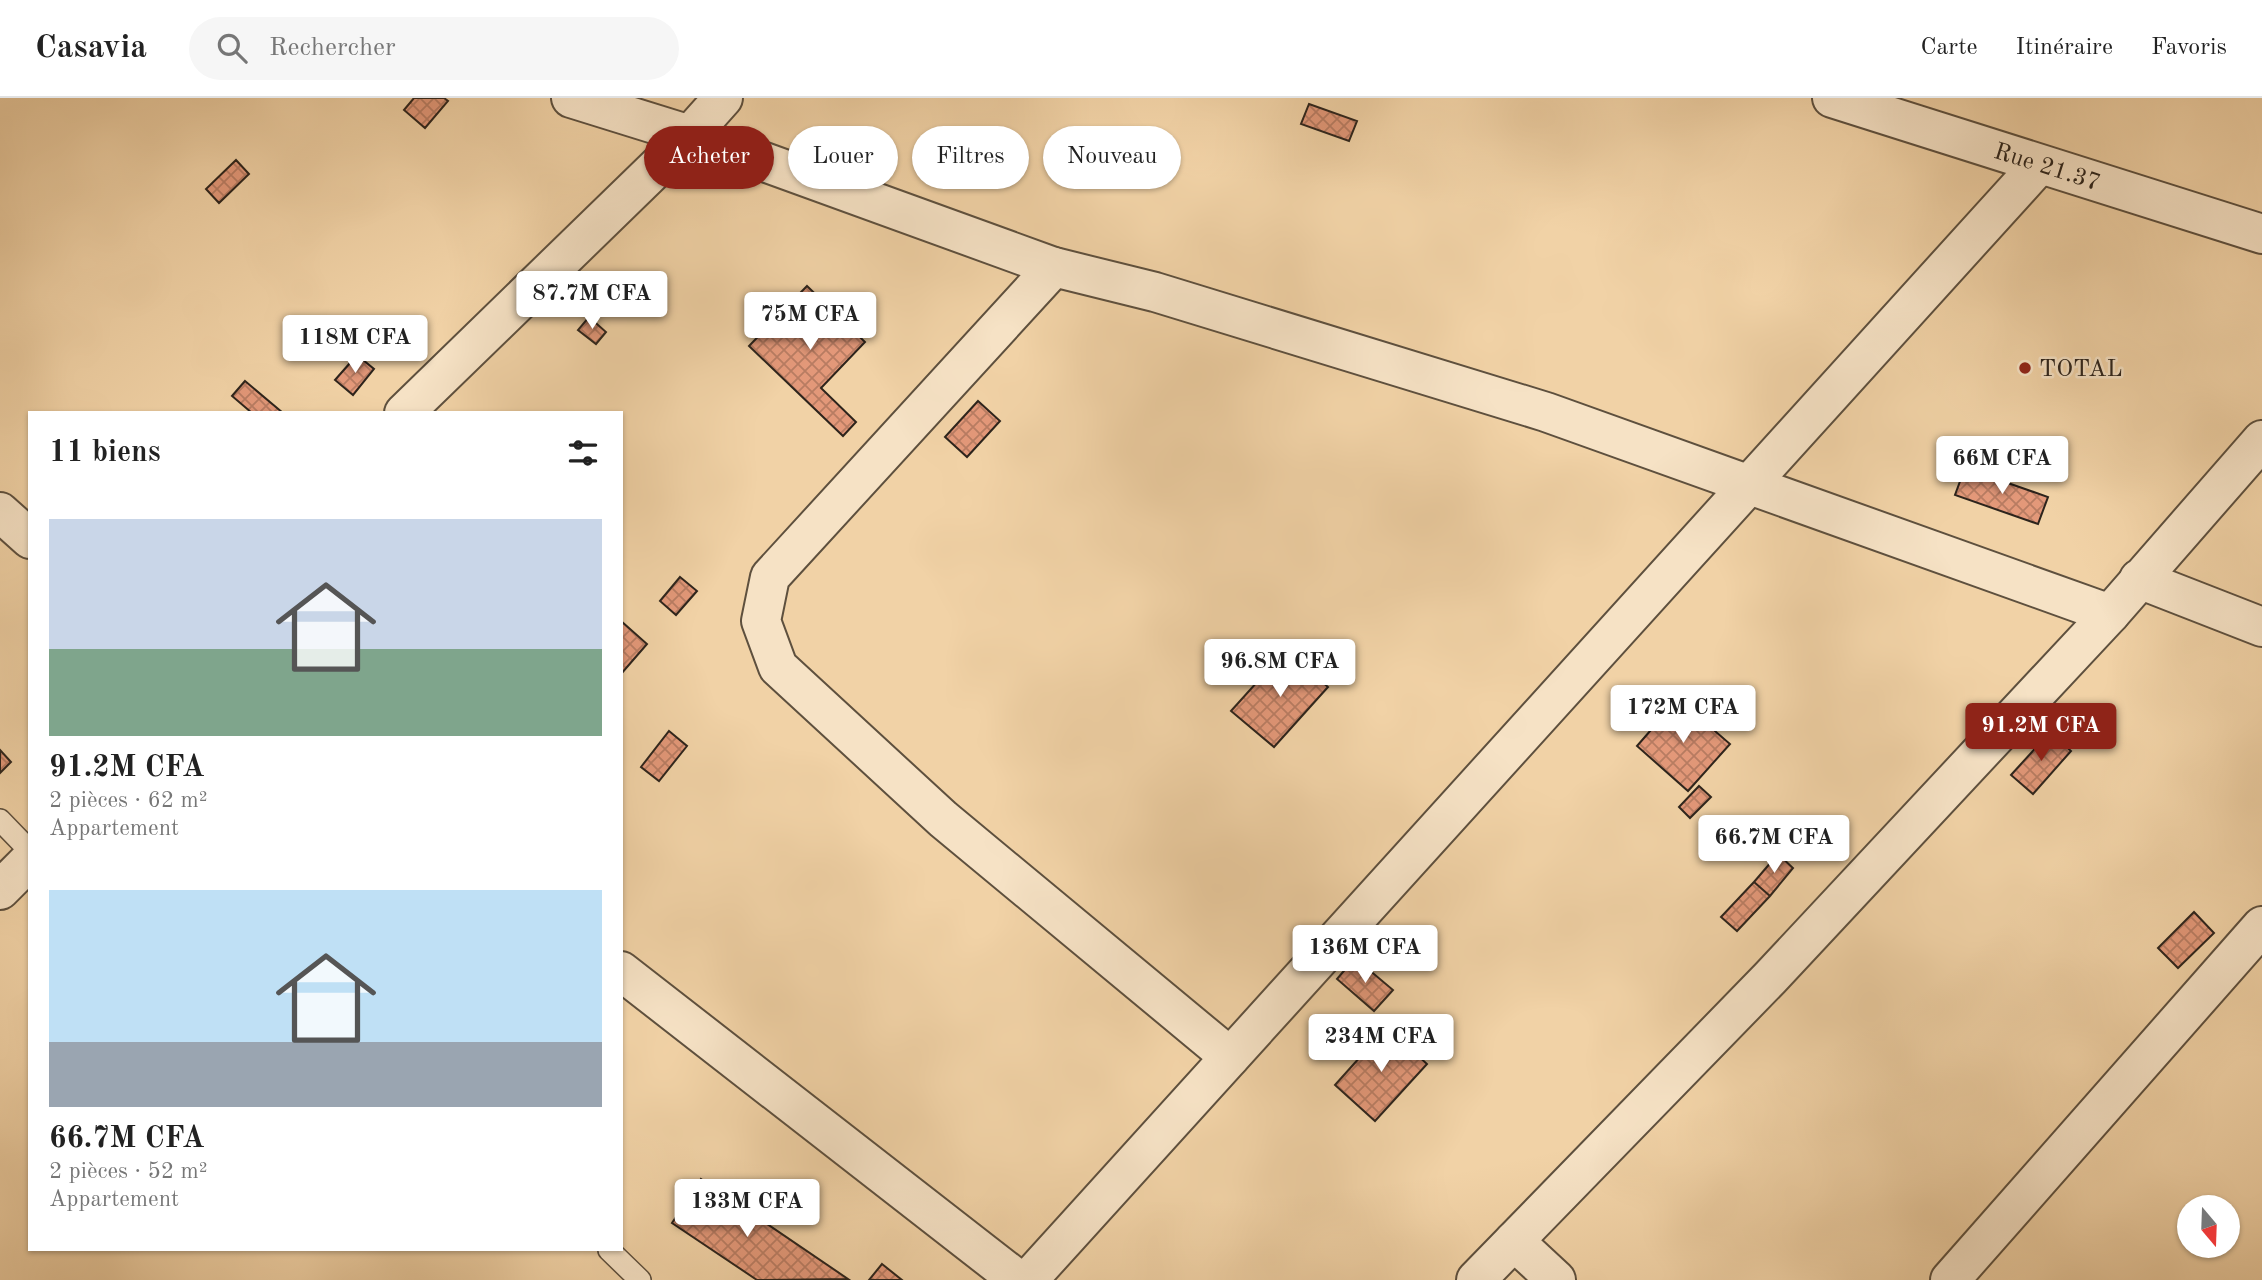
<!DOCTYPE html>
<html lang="fr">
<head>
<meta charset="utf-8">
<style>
	body { margin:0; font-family:"Old Standard TT",serif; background:#f6f6f6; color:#222; height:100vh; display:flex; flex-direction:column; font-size:26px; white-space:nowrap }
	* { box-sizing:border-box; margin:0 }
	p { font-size:23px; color:#767676 }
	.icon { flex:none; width:38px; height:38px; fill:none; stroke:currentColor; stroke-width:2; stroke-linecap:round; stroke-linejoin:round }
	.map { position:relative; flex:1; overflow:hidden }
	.side { position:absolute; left:28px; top:313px; width:595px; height:840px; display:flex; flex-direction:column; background:#fff; border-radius:0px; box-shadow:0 2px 5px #0004 }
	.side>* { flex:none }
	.banner { position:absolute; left:644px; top:28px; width:665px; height:63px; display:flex; gap:14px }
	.needle { width:46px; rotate:161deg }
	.buttons { position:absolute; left:2177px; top:1097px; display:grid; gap:14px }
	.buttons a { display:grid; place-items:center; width:63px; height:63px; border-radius:50%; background:#fff; box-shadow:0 2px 5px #0004; font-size:35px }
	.price { position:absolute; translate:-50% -60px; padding:0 16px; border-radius:7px; background:#fff; color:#222; font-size:23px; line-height:46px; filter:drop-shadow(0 2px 4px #0008) }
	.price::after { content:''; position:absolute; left:50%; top:42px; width:21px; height:16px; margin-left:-10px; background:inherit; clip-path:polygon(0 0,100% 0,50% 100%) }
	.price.selected { background:#8f2418; color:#fff }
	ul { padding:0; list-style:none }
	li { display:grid; align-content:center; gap:14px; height:371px; padding:0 21px }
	li span { display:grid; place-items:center; height:217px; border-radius:0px; color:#555 }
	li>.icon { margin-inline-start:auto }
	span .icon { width:126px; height:126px; fill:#fffc; stroke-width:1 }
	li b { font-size:30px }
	h2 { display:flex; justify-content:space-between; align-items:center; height:84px; padding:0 21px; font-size:30px }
	.chip { padding:0 24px; border-radius:32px; background:#fff; box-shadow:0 2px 5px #0004; font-size:24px; line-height:63px }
	.chip.selected { background:#8f2418; color:#fff }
	header { display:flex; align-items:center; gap:42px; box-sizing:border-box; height:98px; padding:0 35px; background:#fff; border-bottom:2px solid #e0e0e0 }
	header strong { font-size:33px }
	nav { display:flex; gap:38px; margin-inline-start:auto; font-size:24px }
	.search { width:490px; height:63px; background:#f6f6f6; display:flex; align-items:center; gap:18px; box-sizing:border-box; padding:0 24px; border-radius:38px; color:#767676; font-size:26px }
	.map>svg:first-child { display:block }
	.building { fill:url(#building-cross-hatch); stroke:#2d241c; stroke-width:2 }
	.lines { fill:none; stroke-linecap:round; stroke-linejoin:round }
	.lane-casing { stroke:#5e503e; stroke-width:24 }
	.street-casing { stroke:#5e503e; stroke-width:42 }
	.lane { stroke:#f6e2c5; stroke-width:21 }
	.street { stroke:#f6e2c5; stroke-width:38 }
	.poi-dot { fill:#8f2418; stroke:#f6e2c5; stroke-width:2.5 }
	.labels { text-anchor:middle; stroke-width:5; stroke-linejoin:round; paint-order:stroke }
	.street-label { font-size:24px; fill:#2d241c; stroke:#f6e2c5 }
	.poi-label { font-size:24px; fill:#2d241c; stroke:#f6e2c5; text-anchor:start }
</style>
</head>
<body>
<header>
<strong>Casavia</strong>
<div class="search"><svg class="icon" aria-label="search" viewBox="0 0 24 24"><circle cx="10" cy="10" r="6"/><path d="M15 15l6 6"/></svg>Rechercher</div>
<nav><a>Carte</a><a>Itinéraire</a><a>Favoris</a></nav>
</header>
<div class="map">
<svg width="2262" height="1182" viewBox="0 0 2262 1182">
	<defs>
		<pattern id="building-cross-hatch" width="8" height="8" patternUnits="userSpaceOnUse" patternTransform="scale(1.75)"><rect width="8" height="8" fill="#e39879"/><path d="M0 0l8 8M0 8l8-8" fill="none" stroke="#b87c62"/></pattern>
	</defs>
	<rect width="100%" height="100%" fill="#f1d2a6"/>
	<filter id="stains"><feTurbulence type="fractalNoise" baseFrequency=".00286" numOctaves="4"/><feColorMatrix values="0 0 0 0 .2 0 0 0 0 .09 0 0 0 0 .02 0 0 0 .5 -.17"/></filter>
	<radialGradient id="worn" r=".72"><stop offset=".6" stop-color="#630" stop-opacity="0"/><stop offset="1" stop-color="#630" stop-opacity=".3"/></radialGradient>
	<!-- building -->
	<path class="building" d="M414,0H444L448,3L425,30L404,12Z
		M1309,6L1357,23L1349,43L1301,26Z
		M236,62L249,76L219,105L206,91Z
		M807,188L865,244L821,290L856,324L843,338L749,248Z
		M589,219L606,234L596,246L578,232Z
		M357,257L374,271L353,297L335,282Z
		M245,283L283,315H252L232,298Z
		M978,303L1000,323L967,359L945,339Z
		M1965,370L2048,399L2038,426L1955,397Z
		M680,479L697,493L676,517L660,503Z
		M621,523L647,546L621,576Z
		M1286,552L1328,589L1274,649L1231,613Z
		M1678,601L1730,646L1688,693L1637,648Z
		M669,633L687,648L659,683L641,669Z
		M2050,634L2071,653L2033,696L2011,677Z
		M0,652L11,664L0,675Z
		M1699,688L1711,699L1690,720L1679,709Z
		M1778,756L1793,770L1770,798L1754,784Z
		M1754,784L1770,798L1737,833L1721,819Z
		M2194,814L2214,835L2178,870L2158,850Z
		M1355,860L1393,892L1374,913L1337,881Z
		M1387,929L1427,966L1375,1023L1335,987Z
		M701,1081L848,1181L757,1182L672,1125Z
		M882,1166L902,1182H869Z"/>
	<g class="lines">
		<defs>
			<path id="lane" d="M0,722L30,753
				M609,1152L640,1182"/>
			<g id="street">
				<path d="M571,0L690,37L1054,169L1155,194L1546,314L2110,516"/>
				<path id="s1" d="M1832,0L2262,136"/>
				<path d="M1054,169L770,479L761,523L778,569L943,721L1230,959"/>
				<path d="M404,315L690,37L723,0"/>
				<path d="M0,414L30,441"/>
				<path d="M2139,481L2262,529"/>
				<path d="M0,792L30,762"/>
				<path d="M621,873L1018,1182"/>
				<path d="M1514,1143L1556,1182"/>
				<path d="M1028,1182L2038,68"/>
				<path d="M1476,1182L1770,880L2110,516L2262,342"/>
				<path d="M1950,1182L2262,828"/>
			</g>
		</defs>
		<!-- lane casing -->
		<use href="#lane" class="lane-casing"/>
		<!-- street casing -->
		<use href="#street" class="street-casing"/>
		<!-- lane -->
		<use href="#lane" class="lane"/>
		<!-- street -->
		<use href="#street" class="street"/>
	</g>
	<!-- markers -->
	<circle class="poi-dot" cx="2025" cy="270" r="7"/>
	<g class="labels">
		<!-- street labels -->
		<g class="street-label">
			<text dy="8" stroke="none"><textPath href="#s1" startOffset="226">Rue 21.37</textPath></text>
		</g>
		<!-- poi labels -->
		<g class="poi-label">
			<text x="2039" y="278">TOTAL</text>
		</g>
	</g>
	<rect width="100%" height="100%" filter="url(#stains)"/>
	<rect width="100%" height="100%" fill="url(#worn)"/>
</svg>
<div class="buttons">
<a><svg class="needle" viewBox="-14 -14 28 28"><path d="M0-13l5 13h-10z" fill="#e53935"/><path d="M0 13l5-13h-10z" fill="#767676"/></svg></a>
</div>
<b class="price" style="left:592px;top:233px">87.7M CFA</b>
<b class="price" style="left:810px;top:254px">75M CFA</b>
<b class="price" style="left:355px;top:277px">118M CFA</b>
<b class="price" style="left:2002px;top:398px">66M CFA</b>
<b class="price" style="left:1280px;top:601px">96.8M CFA</b>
<b class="price" style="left:1683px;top:647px">172M CFA</b>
<b class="price selected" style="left:2041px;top:665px">91.2M CFA</b>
<b class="price" style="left:1774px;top:777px">66.7M CFA</b>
<b class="price" style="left:1365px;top:887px">136M CFA</b>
<b class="price" style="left:1381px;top:976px">234M CFA</b>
<b class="price" style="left:747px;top:1141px">133M CFA</b>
<div class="banner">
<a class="chip selected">Acheter</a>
<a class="chip">Louer</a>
<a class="chip">Filtres</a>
<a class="chip">Nouveau</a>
</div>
<section class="side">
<h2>11 biens<svg class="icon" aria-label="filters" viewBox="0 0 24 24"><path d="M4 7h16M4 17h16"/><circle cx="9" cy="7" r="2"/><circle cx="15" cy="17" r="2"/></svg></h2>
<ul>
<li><span style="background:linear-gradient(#c9d6e8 60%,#7fa58c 0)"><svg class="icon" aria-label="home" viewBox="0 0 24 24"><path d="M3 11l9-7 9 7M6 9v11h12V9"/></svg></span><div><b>91.2M CFA</b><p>2 pièces · 62 m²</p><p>Appartement</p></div></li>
<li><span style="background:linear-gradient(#bfe0f5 70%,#9aa5b1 0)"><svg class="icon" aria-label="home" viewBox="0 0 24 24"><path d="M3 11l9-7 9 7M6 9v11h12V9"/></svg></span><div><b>66.7M CFA</b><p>2 pièces · 52 m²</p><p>Appartement</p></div></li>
</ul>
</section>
</div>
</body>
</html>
